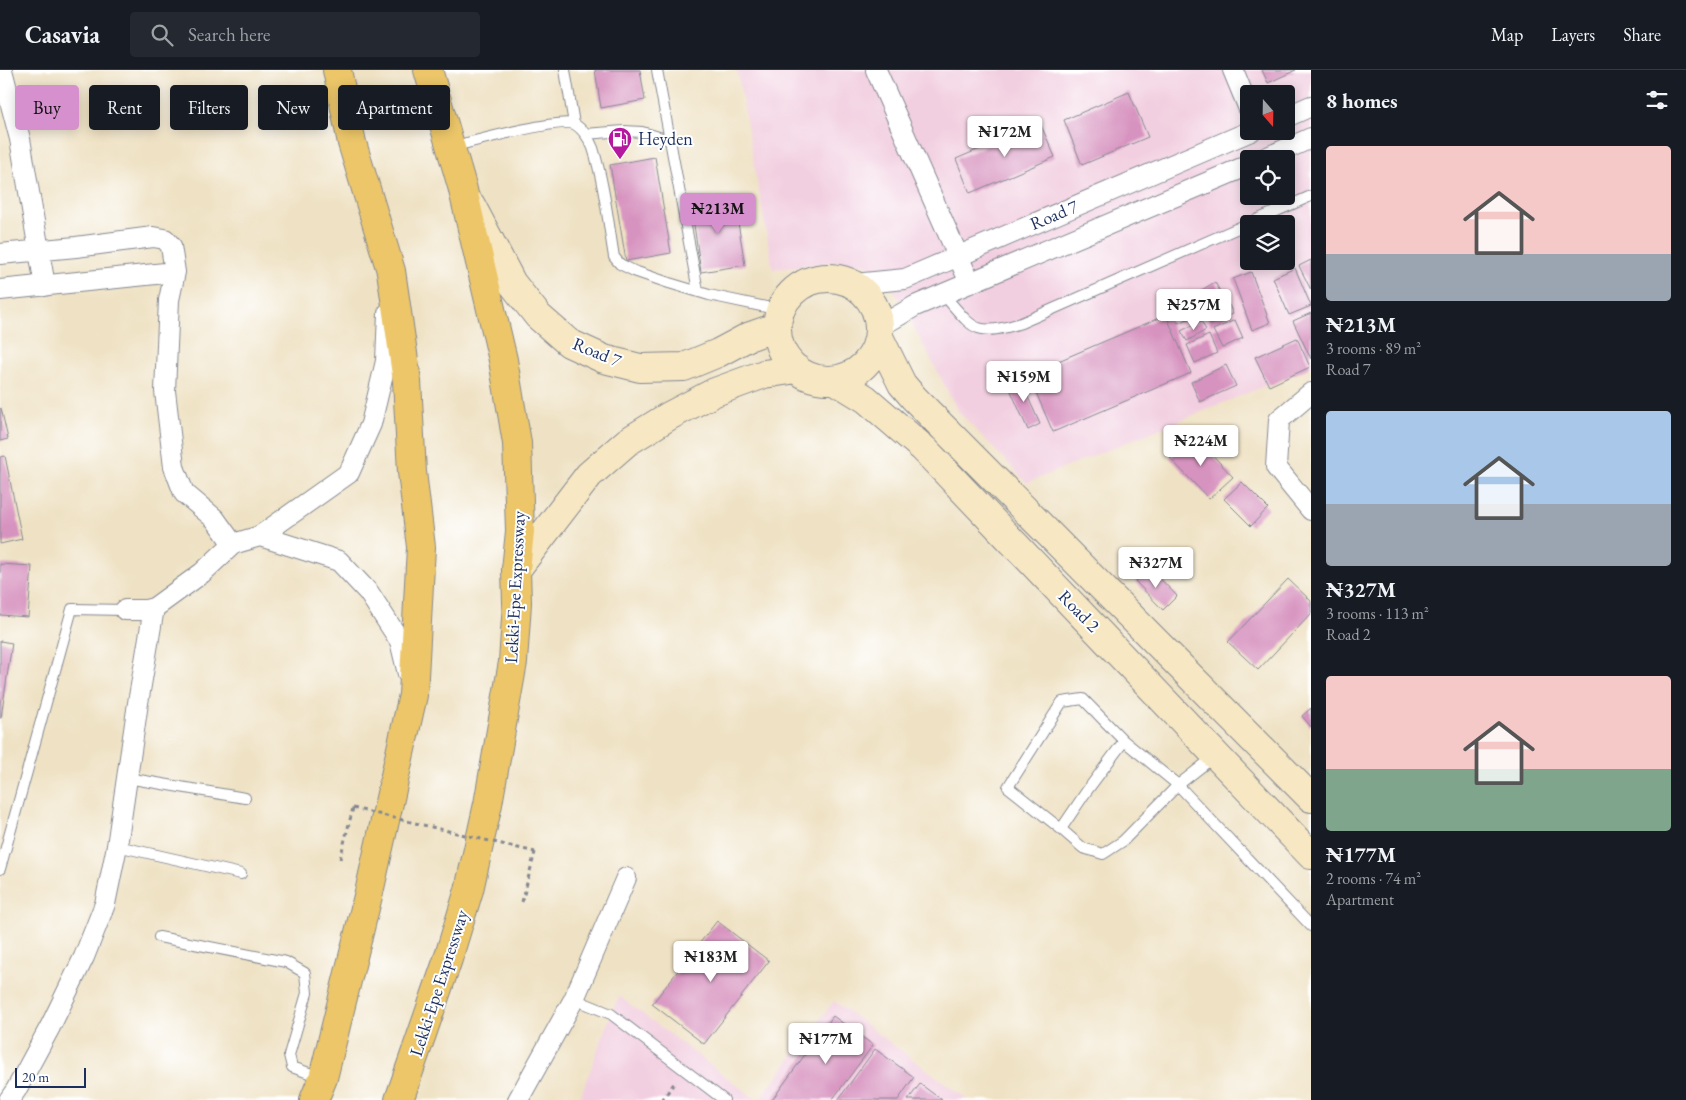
<!DOCTYPE html>
<html lang="en">
<head>
<meta charset="utf-8">
<style>
	body { margin:0; font-family:"EB Garamond",serif; background:#242831; color:#f1f3f6; height:100vh; display:flex; flex-direction:column; font-size:19px; white-space:nowrap }
	* { box-sizing:border-box; margin:0 }
	p { font-size:16px; color:#9ea1a6 }
	.icon { flex:none; width:28px; height:28px; fill:none; stroke:currentColor; stroke-width:2; stroke-linecap:round; stroke-linejoin:round }
	.map { position:relative; flex:1; overflow:hidden }
	.panel { display:flex; flex-direction:column; background:#171b24; width:375px }
	.panel>* { flex:none }
	.guide { position:absolute; left:15px; top:15px; width:475px; height:45px; display:flex; gap:10px }
	.needle { width:32px; rotate:160deg }
	.buttons { position:absolute; left:1240px; top:15px; display:grid; gap:10px }
	.buttons a { display:grid; place-items:center; width:55px; height:55px; border-radius:5px; background:#171b24; box-shadow:0 2px 12px #0003; font-size:25px }
	.scale { position:absolute; left:15px; bottom:12px; width:71px; box-sizing:border-box; padding-left:5px; border:2px solid #1b2f5e; border-top:0; font-size:14px; line-height:18px; white-space:nowrap; color:#1b2f5e; -webkit-text-stroke:4px #fff; paint-order:stroke }
	.price { position:absolute; translate:-50% -42px; padding:0 11px; border-radius:5px; background:#fff; color:#222; font-size:16px; line-height:32px; filter:drop-shadow(0 1px 2px #0008) }
	.price::after { content:''; position:absolute; left:50%; top:30px; width:15px; height:11px; margin-left:-8px; background:inherit; clip-path:polygon(0 0,100% 0,50% 100%) }
	.price.on { background:#d690ce; color:#111 }
	ul { padding:0; list-style:none }
	li { display:grid; align-content:center; gap:10px; height:265px; padding:0 15px }
	li span { display:grid; place-items:center; height:155px; border-radius:5px; color:#555 }
	li>.icon { margin-inline-start:auto }
	span .icon { width:90px; height:90px; fill:#fffc; stroke-width:1 }
	li b { font-size:21px }
	h2 { display:flex; justify-content:space-between; align-items:center; height:60px; padding:0 15px; font-size:21px }
	.pill { padding:0 18px; border-radius:5px; background:#171b24; box-shadow:0 2px 12px #0003; font-size:18px; line-height:45px }
	.pill.on { background:#d690ce; color:#111 }
	header { display:flex; align-items:center; gap:30px; box-sizing:border-box; height:70px; padding:0 25px; background:#171b24; border-bottom:1px solid #363941 }
	header strong { font-size:24px }
	nav { display:flex; gap:28px; margin-inline-start:auto; font-size:18px }
	.search { width:350px; height:45px; background:#242831; display:flex; align-items:center; gap:12px; box-sizing:border-box; padding:0 18px; border-radius:5px; color:#9ea1a6; font-size:19px }
	main { display:flex; flex:1; min-height:0 }
	.map>svg:first-child { display:block }
	.built { fill:#f2cfe0; fill-rule:evenodd }
	.building { fill:#d793bf }
	.lines { fill:none; stroke-linecap:round; stroke-linejoin:round }
	.lane-casing { stroke:#858891; stroke-width:12 }
	.street-casing { stroke:#858891; stroke-width:22 }
	.secondary-casing { stroke:#858891; stroke-width:30 }
	.highway-casing { stroke:#858891; stroke-width:30 }
	.path { stroke:#858891; stroke-width:3; stroke-dasharray:4 4; stroke-linecap:butt }
	.lane { stroke:#fff; stroke-width:10 }
	.street { stroke:#fff; stroke-width:20 }
	.secondary { stroke:#f7e8c3; stroke-width:28 }
	.highway { stroke:#ecc669; stroke-width:28 }
	.path-bridge { stroke:#858891; stroke-width:3; stroke-dasharray:4 4; stroke-linecap:butt }
	.labels { text-anchor:middle; stroke-width:4; stroke-linejoin:round; paint-order:stroke }
	.poi-label { font-size:18px; fill:#1b2f5e; stroke:#fff; text-anchor:start }
	.street-label { font-size:18px; fill:#1b2f5e; stroke:#fff }
</style>
</head>
<body>
<header>
<strong>Casavia</strong>
<div class="search"><svg class="icon" aria-label="search" viewBox="0 0 24 24"><circle cx="10" cy="10" r="6"/><path d="M15 15l6 6"/></svg>Search here</div>
<nav><a>Map</a><a>Layers</a><a>Share</a></nav>
</header>
<main>
<div class="map">
<svg width="1311" height="1030" viewBox="0 0 1311 1030">
	<rect width="100%" height="100%" fill="#fff"/>
	<filter id="ink" filterUnits="userSpaceOnUse"><feTurbulence type="fractalNoise" baseFrequency=".02" numOctaves="2"/><feDisplacementMap in="SourceGraphic" scale="10" xChannelSelector="R" yChannelSelector="G"/><feConvolveMatrix kernelMatrix="1 2 1 2 8 2 1 2 1" color-interpolation-filters="sRGB"/></filter>
	<filter id="wash" filterUnits="userSpaceOnUse"><feTurbulence type="fractalNoise" baseFrequency=".0096" numOctaves="4" result="noise"/><feDisplacementMap in="SourceGraphic" scale="20" xChannelSelector="R" yChannelSelector="G"/><feGaussianBlur stdDeviation="1.12" result="paint"/><feColorMatrix in="noise" values="0 0 0 0 0 0 0 0 0 0 0 0 0 0 0 0 0 1.4 0 .05"/><feComposite in="paint" operator="in"/></filter>
	<g filter="url(#wash)">
		<rect width="100%" height="100%" fill="#efe2c4"/>
		<!-- built -->
		<path class="built" d="M737,0H1311V297L1027,413L958,341L887,206L864,194L833,192L773,199ZM1249,24H1286V61H1249ZM1249,89H1286V126H1249ZM1249,154H1286V191H1249Z
			M619,926L757,1030H579L611,944Z
			M834,931L968,1030H759Z"/>
		<g id="blocks">
			<!-- building -->
			<path class="building" d="M595,0H640L645,30L601,38Z
				M1262,0H1296L1268,13Z
				M1129,22L1148,67L1082,95L1064,50Z
				M1040,53L1055,87L970,123L956,89Z
				M655,87L671,183L626,191L610,95Z
				M734,128L745,195L701,202L691,135Z
				M1311,190V220L1299,196Z
				M1295,198L1311,236L1289,245L1273,208Z
				M1251,202L1270,253L1252,260L1233,209Z
				M1215,212L1224,229L1205,240L1195,224Z
				M1191,228L1198,245L1178,253L1171,236Z
				M1229,235L1233,244L1211,255L1206,245Z
				M1311,243V289L1293,251Z
				M1166,245L1191,303L1053,362L1028,304Z
				M1235,250L1243,268L1222,278L1213,260Z
				M1201,251L1206,260L1187,271L1181,261Z
				M1209,265L1217,283L1195,293L1187,275Z
				M1297,268L1310,297L1269,316L1255,287Z
				M1226,295L1236,316L1200,332L1191,312Z
				M1019,307L1040,354L1028,360L1007,312Z
				M1,338L8,369L0,371V339Z
				M1194,365L1233,407L1209,429L1170,388Z
				M5,386L22,469L0,474V387Z
				M1242,412L1268,438L1251,456L1224,429Z
				M0,494L32,496L28,547L0,545Z
				M1150,498L1177,526L1163,540L1135,511Z
				M1288,509L1311,531V544L1258,600L1228,572Z
				M0,571L12,573L1,648H0Z
				M1311,638V657L1302,646Z
				M717,851L769,891L704,974L652,934Z
				M833,946L873,975L832,1030H772Z
				M875,979L914,1007L898,1030H838Z
				M920,1014L942,1030H908Z"/>
		</g>
	</g>
	<g filter="url(#ink)">
		<use href="#blocks" fill-opacity="0" stroke="#858891" stroke-width="1"/>
		<g class="lines">
			<defs>
				<path id="lane" d="M565,0L574,54
					M657,0L698,221
					M585,64L624,61L642,62L669,70
					M451,77C471,72 559,48 574,54C582,58 590,70 593,78C604,113 608,151 614,187L620,194L634,201L669,213L709,225L780,240
					M943,224C973,258 974,268 1021,253L1311,126
					M1215,686L1178,715L1123,771L1103,784L1083,778L1061,759L1086,722L1124,671L1178,715L1311,856
					M127,708L245,728
					M1061,759L1008,717L1062,632L1083,629L1124,671
					M117,776L241,804
					M0,799L72,539L125,540
					M159,867L286,892L305,903L307,923L289,985L292,997L323,1008
					M574,929L611,944L724,1030"/>
				<path id="street" d="M2,0L20,69L45,216
					M876,0L970,213
					M1233,0L1249,39
					M1286,47L1311,36
					M1263,89L1311,68
					M0,184L76,177L153,167L165,169L171,176L175,202L169,230L165,321L174,397L184,423L215,449L233,474
					M854,214L905,209L1251,61
					M0,220L175,202
					M879,257L915,236L1249,95
					M1311,323L1279,350L1276,397L1311,440
					M260,466L339,491L369,523L400,571L408,604
					M125,540H146L154,538L202,503L233,474L260,466L349,403L371,354L386,291L388,243
					M9,1030L16,1020L50,957L84,887L105,834L117,776L138,633L154,538
					M518,1030L574,929L626,808"/>
				<path id="secondary" d="M471,135L512,213L538,246L569,273L604,289L640,298L684,297L718,283L748,267L776,257
					M777 259a51 51 0 1 1 102 0a51 51 0 1 1-102 0Z
					M879,267L902,314L914,328L1311,728
					M835,310L866,329L924,379L1311,785
					M516,500L589,405L627,372L669,346L715,322L764,304L797,299"/>
				<path id="highway" d="M314,1030L323,1008L370,818L413,625L421,477L412,402L407,311L391,201L352,73L337,0
					M399,1030L448,889L469,820L488,734L513,592L517,533L516,500L520,461L517,373L503,290L462,116L428,0"/>
			</defs>
			<!-- lane casing -->
			<use href="#lane" class="lane-casing"/>
			<!-- street casing -->
			<use href="#street" class="street-casing"/>
			<!-- secondary casing -->
			<use href="#secondary" class="secondary-casing"/>
			<!-- highway casing -->
			<use href="#highway" class="highway-casing"/>
			<!-- path -->
			<path class="path" d="M340,789L353,738
				M522,832L535,782
				M662,1030L675,1012"/>
			<!-- lane -->
			<use href="#lane" class="lane"/>
			<!-- street -->
			<use href="#street" class="street"/>
			<!-- secondary -->
			<use href="#secondary" class="secondary"/>
			<!-- highway -->
			<use href="#highway" class="highway"/>
			<!-- path-bridge -->
			<path class="path-bridge" d="M353,738L535,782"/>
		</g>
	</g>
	<!-- icons -->
	<defs>
		<symbol id="fuel-pin" viewBox="-11 -11 22 30"><path d="M0 17L-7.5 6A9.5 9.5 0 1 1 7.5 6Z" fill="#b5179e" stroke="#fff"/><path d="M-5.5-6h7V0h2V4h1.3V-2.5L3-4.5l.8-.8L6-3V5H2.5V1h-1V6h-7ZM-4.2-4.7v3.2H.2V-4.7Z" fill="#fff"/></symbol>
	</defs>
	<g fill-rule="evenodd">
		<use href="#fuel-pin" x="606" y="55" width="28" height="38"/>
	</g>
	<g class="labels">
		<!-- poi labels -->
		<g class="poi-label">
			<text x="638" y="75">Heyden</text>
		</g>
		<!-- street labels -->
		<g class="street-label">
			<text transform="translate(1054 145) rotate(-23)" y="6">Road 7</text>
			<text transform="translate(597 282) rotate(22)" y="6">Road 7</text>
			<text transform="translate(515 517) rotate(-87)" y="6">Lekki-Epe Expressway</text>
			<text transform="translate(1079 541) rotate(46)" y="6">Road 2</text>
			<text transform="translate(439 913) rotate(-72)" y="6">Lekki-Epe Expressway</text>
		</g>
	</g>
</svg>
<div class="buttons">
<a><svg class="needle" viewBox="-14 -14 28 28"><path d="M0-13l5 13h-10z" fill="#e53935"/><path d="M0 13l5-13h-10z" fill="#9ea1a6"/></svg></a>
<a><svg class="icon" aria-label="locate" viewBox="0 0 24 24"><circle cx="12" cy="12" r="6"/><path d="M12 2v4M12 18v4M2 12h4M18 12h4"/></svg></a>
<a><svg class="icon" aria-label="layers" viewBox="0 0 24 24"><path d="M12 4l9 5-9 5-9-5zM3 14l9 5 9-5"/></svg></a>
</div>
<div class="scale">20 m</div>
<b class="price" style="left:1005px;top:88px">₦172M</b>
<b class="price on" style="left:718px;top:165px">₦213M</b>
<b class="price" style="left:1194px;top:261px">₦257M</b>
<b class="price" style="left:1024px;top:333px">₦159M</b>
<b class="price" style="left:1201px;top:397px">₦224M</b>
<b class="price" style="left:1156px;top:519px">₦327M</b>
<b class="price" style="left:711px;top:913px">₦183M</b>
<b class="price" style="left:826px;top:995px">₦177M</b>
<div class="guide">
<a class="pill on">Buy</a>
<a class="pill">Rent</a>
<a class="pill">Filters</a>
<a class="pill">New</a>
<a class="pill">Apartment</a>
</div>
</div>
<section class="panel">
<h2>8 homes<svg class="icon" aria-label="filters" viewBox="0 0 24 24"><path d="M4 7h16M4 17h16"/><circle cx="9" cy="7" r="2"/><circle cx="15" cy="17" r="2"/></svg></h2>
<ul>
<li><span style="background:linear-gradient(#f6c9c9 70%,#9aa5b1 0)"><svg class="icon" aria-label="home" viewBox="0 0 24 24"><path d="M3 11l9-7 9 7M6 9v11h12V9"/></svg></span><div><b>₦213M</b><p>3 rooms · 89 m²</p><p>Road 7</p></div></li>
<li><span style="background:linear-gradient(#a9c7e8 60%,#9aa5b1 0)"><svg class="icon" aria-label="home" viewBox="0 0 24 24"><path d="M3 11l9-7 9 7M6 9v11h12V9"/></svg></span><div><b>₦327M</b><p>3 rooms · 113 m²</p><p>Road 2</p></div></li>
<li><span style="background:linear-gradient(#f6c9c9 60%,#7fa58c 0)"><svg class="icon" aria-label="home" viewBox="0 0 24 24"><path d="M3 11l9-7 9 7M6 9v11h12V9"/></svg></span><div><b>₦177M</b><p>2 rooms · 74 m²</p><p>Apartment</p></div></li>
</ul>
</section>
</main>
</body>
</html>
